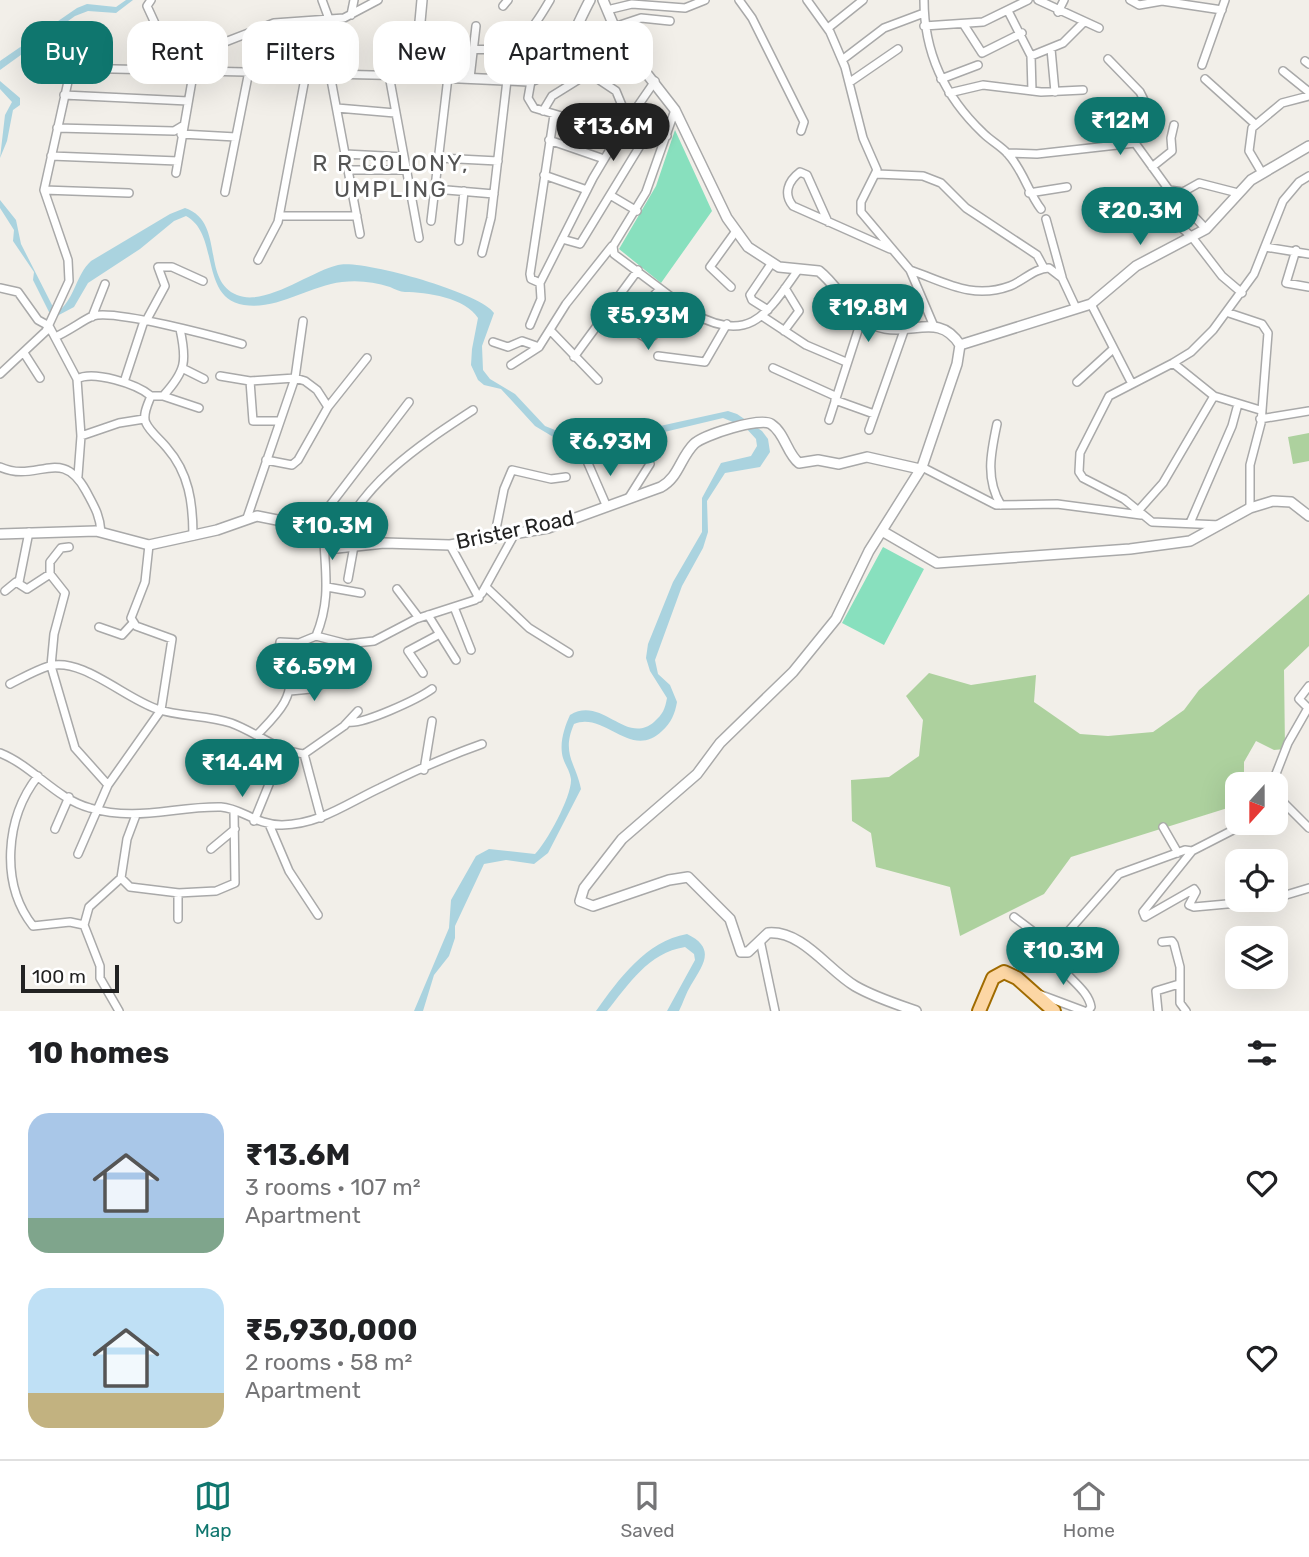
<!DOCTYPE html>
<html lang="en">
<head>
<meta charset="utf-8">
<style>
	body { margin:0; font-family:Rubik,sans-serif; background:#f6f6f6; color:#202124; height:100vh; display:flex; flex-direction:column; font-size:26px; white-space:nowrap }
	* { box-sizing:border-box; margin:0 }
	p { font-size:23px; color:#757577 }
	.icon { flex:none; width:38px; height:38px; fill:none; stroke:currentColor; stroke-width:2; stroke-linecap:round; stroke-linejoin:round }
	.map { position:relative; height:1011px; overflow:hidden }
	.panel { display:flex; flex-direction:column; background:#fff; flex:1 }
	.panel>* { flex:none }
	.hud { position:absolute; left:21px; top:21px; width:700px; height:63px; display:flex; gap:14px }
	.needle { width:46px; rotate:201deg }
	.buttons { position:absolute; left:1225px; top:772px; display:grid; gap:14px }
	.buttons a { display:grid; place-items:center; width:63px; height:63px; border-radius:14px; background:#fff; box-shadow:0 7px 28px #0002; font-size:35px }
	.scale { position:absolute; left:21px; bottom:18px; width:98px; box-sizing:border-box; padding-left:7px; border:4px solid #222; border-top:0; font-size:19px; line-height:24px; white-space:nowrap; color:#222; -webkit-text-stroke:5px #fff; paint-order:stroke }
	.price { position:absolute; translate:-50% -60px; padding:0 16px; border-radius:24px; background:#0f766e; color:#fff; font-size:23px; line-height:46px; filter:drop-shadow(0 2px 4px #0008) }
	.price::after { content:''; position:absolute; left:50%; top:42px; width:21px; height:16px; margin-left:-10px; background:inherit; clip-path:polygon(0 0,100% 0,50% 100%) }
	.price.selected { background:#222; color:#fff }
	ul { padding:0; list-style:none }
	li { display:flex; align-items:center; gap:21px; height:175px; padding:0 28px }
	li span { display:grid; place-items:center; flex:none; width:196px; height:140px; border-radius:21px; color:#555 }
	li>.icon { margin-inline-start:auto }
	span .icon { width:84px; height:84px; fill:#fffc; stroke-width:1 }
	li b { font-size:30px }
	h2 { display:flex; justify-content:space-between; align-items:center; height:84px; padding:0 28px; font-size:30px }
	.tag { padding:0 24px; border-radius:21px; background:#fff; box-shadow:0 7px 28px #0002; font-size:24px; line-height:63px }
	.tag.selected { background:#0f766e; color:#fff }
	.tab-bar { display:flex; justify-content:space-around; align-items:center; height:98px; border-top:2px solid #e0e0e0; background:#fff; font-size:19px; color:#757577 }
	.tab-bar a { display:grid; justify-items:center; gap:4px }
	.tab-bar .selected { color:#0f766e }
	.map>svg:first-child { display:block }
	.forest { fill:#add19e }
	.pitch { fill:#88e0be }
	.water { fill:#aad3df }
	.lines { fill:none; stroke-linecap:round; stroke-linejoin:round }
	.minor-casing { stroke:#a9a9a9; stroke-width:10 }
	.tertiary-casing { stroke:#a9a9a9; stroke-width:12 }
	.primary-casing { stroke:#a06b00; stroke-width:16 }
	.minor { stroke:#fff; stroke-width:7 }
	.tertiary { stroke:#fff; stroke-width:9 }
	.primary { stroke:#fcd6a4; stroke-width:12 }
	.labels { text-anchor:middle; stroke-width:6; stroke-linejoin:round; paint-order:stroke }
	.street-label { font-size:21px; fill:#222; stroke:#fff }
	.neighbourhood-label { font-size:23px; letter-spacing:2px; fill:#555; stroke:#fff }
</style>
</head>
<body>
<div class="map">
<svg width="1309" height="1011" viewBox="0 0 1309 1011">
	<rect width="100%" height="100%" fill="#f2efe9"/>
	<!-- forest -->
	<path class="forest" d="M1309,433V461L1293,464L1288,437Z
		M1309,594V646L1284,670L1285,749L1274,750L1256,741L1244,762V784H1237L1234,806L1071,857L1044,894L960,936L950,887L876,867L871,833L852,821L851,780L889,777L919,756L923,720L906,696L929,673L971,685L1036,675L1034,702L1080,734L1108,736L1153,732L1184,710L1199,690Z"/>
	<!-- pitch -->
	<path class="pitch" d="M675,130L712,211L661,283L619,249L656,186Z
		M883,547L924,569L884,645L842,623Z"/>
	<!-- water -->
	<path class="water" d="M126,0H133L116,13L88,11L75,16L0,70V61L77,8L87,4L116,7Z
		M0,81L20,98V105L13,110L7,141L0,158L5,115L12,102L0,89Z
		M0,200L16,220L21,244L52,305L60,310C75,297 76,275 91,261L170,214L185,208C226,222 200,280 237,295C265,307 311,271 338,265C362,259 481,293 494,313L482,346L483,370L490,379L515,394L545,426L575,438L660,426L728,411L737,414L762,431L768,439L770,452L760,467L725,473L707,501L708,532L703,548L682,586L655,660L658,674L670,685L677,702C675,714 671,723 662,731C631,761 605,711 574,724C561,754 576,763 581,789L548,853L534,864L506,860L484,864L455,926V938L449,956L434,975L423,1011H414L449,928L451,900L476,856L489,849L535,854C547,842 572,796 571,779C570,771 565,765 563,758C559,744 564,728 570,715C602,695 626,746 654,722C663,714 665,709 667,698L650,671L646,658L648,644L673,582L702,532V498L721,463L751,456L757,446L756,439L745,427L723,418L635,439L565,444L535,426L501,389L484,385L478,380L471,365L472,349L478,318C466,298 426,292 405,292C400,292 395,289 390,287C374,282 359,280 342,282C309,286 278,310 244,305C199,298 220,234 186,216L174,221L140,249L88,283L74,307L57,316L49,312L33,280L34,272L13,241L14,230L0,208Z
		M687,934C716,948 704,964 691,985C686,993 683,1003 679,1011H667L695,960L694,954L685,947C648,953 629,984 607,1011H596C619,979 646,941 687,934Z"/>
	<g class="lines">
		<defs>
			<path id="minor" d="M151,0L147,6L176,69
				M322,0L329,19
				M739,0L752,18L804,122L801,131
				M807,0L830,32L845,67L863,138L877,170L861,202V212L910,270L933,324
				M924,0C924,53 944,96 983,133C991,141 1001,146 1008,154C1023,170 1028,192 1041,209
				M1038,0L1099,28
				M1130,0L1139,5L1162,1L1222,10
				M503,6L508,0
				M607,10L632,4L685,8L705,0
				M1008,11L1031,56L1032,91
				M1058,12L1064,0
				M351,15L354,0
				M964,25L982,53L1022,33
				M924,26L983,22L1028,0
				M614,27L641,18L670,21
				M828,28L863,0
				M473,49C516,53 529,36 550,0
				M1051,49L1055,92
				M417,55H472
				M1031,56L1063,43L1084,22
				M1108,59L1140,92L1149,110L1148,117L1133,124L1135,143
				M842,60L884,28L924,13
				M1305,61L1309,64
				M1202,65L1225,0
				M186,68L220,44L274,23L344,18L378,0
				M1283,71L1309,92
				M325,74L332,19
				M330,74L360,234
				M389,75L419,238
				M470,78L476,26
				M941,79L978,65
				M1205,79L1255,124
				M531,81L528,98L534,108L613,131L624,126L655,81
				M850,82L898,49
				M949,93L983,85L1041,92L1083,90
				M64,95L188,101
				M337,108L395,113
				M675,110L646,192L613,246L614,254L694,314C751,345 768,312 798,270
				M543,111L552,96L589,73L616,91L628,120
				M57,128L174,131L184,125
				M181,134L236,137
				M549,140L604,159
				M1007,153L1037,154L1135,143L1169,190L1206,229
				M345,154L404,157
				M51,156L178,161
				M439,158L498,161
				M1152,167L1172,151L1171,138L1174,125
				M348,170H406
				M176,173L194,69
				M1262,173L1249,151L1252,128L1282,103L1309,96
				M877,174L923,176L941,183L966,208L1037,255L1044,268
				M544,175L587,190
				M435,189L494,194
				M44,190L129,193
				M225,192L249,71
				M1029,193L1067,187
				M610,195L637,211
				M1150,200L1192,237L1222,276L1242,293
				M1134,207L1169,190L1183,192L1199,183L1238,193
				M279,216H357
				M1046,219L1062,277
				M431,221L448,77
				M828,222L807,175L800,172C788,181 783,194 793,206L890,249
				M562,239L580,244L646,136L654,131L667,136
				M459,241L464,191
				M1265,247L1309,254
				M1296,250L1286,283L1309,287
				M482,253L491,218L507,80
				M258,260L278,222L306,73
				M910,270C945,282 972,300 1010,286C1023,281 1035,268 1049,268L1062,278L1076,308
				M540,283L593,178L624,126
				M731,287L710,267L736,231
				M0,288L18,292L38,320L49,326L77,379
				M1091,304L1132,384
				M768,310L752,300L750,295L771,264
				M604,313L646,338L653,336L682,306
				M1229,313L1262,324L1268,333L1261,423L1250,465V508
				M635,316L658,330
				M762,316L806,345L846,362
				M92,317L105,284
				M146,321L165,286L158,267H172L203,281
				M530,325L541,299L540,283L531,279L530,274L554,115
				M625,326L660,289
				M550,330L598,380
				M784,331L799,311L785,288
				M55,337C69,331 83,320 93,316C114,309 217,337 242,344
				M493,342L508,347L522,341L539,347
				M24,353L40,378
				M658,356L705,362L727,324
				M574,357L638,270
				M1173,363L1214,396L1260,410
				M511,365L539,347L566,304L612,246
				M182,368L204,379
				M773,368L835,396
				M0,374L46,331L69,281L68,260L44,190L71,68L415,76
				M220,376L250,381L295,378L305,381L317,390L328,407
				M250,381L253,421H279
				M124,382L144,321
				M1077,382L1112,350
				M151,396H163C186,371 187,361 180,329
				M163,396L199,408
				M835,400L874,414
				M1260,419L1309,411
				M829,420L862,318
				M997,424C991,452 985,479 1001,505
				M869,430L905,328
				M81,436L119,423L144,419
				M266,460L292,465L298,460L328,407L367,358
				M587,461L607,507
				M0,467C37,484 61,445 86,491C94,506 100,515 101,532
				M922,467L996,505L1057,504L1141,515
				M78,476L81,436L77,379C93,370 137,384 151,396C148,404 142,415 146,423C150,432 161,440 167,448C189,473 193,503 193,536
				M628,499L650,464
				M1138,511L1163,483L1214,396
				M247,518L295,378L303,321
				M1190,523L1232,426L1238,404
				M1220,525L1152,522L1124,499L1083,478L1079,472L1080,453L1109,396L1173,363L1191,352L1213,330L1254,274L1283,201L1299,182L1309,176
				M308,534L409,402
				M494,539L504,489L512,470L551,479L566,477
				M450,545L479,598
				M337,548C356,486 421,444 473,410
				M50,574V562L61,548L69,547
				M348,579L354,546
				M19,582L29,532
				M327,587L361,593
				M486,587L529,628L569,653
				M397,589L419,618
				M5,591L16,582L27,589L50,574L65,593L54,634L51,666L75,748L108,785
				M454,607L471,650
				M428,615L456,660
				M99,627L122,635L133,623
				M316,636L347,644L374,641L416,619L475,600L482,593L514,535
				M423,673L408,651L438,635
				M10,684C22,678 36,670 49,666C82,657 124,698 157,709C180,717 207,715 231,723C256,732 277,751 304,754L344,726L358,711
				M1309,686L1299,699L1309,709
				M290,691L311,689L330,681
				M348,722C363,725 418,699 432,689
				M257,735C275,716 297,697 288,668C285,659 279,652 280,642L299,643L316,636C330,602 326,578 324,542
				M0,753C33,766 56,799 90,808C137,822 175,806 221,807C241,808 256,825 282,825C320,824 346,804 380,788C412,772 448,756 482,744
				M304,754L321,818
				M424,770L432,721
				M38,776C5,818 0,884 33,926L70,922L84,925L100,966V978L119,1011
				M1272,784L1288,743L1308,708
				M1282,801L1309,828
				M254,821L283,750
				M269,824L289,871L318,915
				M1163,827L1178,853
				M55,829L69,797
				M211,849L235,829
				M1192,851L1233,830
				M78,854L108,785L161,710L172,639L136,626L131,618L145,582L149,545
				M121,878L130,887L179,893
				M1276,898L1309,888
				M1014,917L1055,948
				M178,919V893L216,891L235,883L234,811
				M84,925L89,907L121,878L127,839L136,815
				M760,940L775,1011
				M1162,942L1172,941L1174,944L1180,967V1003L1186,1011
				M1036,993L1084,1011
				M1088,1011L1091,1007C1088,987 1060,975 1054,954L1058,943L1119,874L1185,850L1192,851L1143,912L1145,917L1194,889L1196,892L1189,905L1194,907L1271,900
				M1158,1011L1156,991L1179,984"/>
			<path id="tertiary" d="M422,0L415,76L528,81C559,77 576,25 590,0
				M603,0L619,38L675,110L727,218L748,247L779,267L819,271C842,289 852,322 885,328C914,334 940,313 960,345L957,364L922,467L869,551L836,619L793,672L720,743L697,774L622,839L584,888L580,901L593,906L669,880L688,877L730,919L741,952H748L768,933C802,930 828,970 855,986C874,997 896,1004 916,1011
				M960,345L1091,304L1136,266L1206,229L1251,180L1309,146
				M882,531L937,563L1130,549L1190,541L1250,508L1273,501L1291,502L1309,516
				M0,534L96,531L149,545L217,530L257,516L277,520L337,548L384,543L450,545L548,528L661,487C679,477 680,458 694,444C703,435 760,417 771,424C785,433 787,454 799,463L818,460L839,464L867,457L920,469"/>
			<path id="primary" d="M979,1011L993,978L1004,972L1017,978L1054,1011"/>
		</defs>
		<!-- minor casing -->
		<use href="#minor" class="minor-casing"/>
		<!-- tertiary casing -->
		<use href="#tertiary" class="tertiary-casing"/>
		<!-- primary casing -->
		<use href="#primary" class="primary-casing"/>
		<!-- minor -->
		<use href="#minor" class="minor"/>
		<!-- tertiary -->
		<use href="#tertiary" class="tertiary"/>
		<!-- primary -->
		<use href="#primary" class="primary"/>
	</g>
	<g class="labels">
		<!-- street labels -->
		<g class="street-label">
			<text transform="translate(515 530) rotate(-12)" y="7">Brister Road</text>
		</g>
		<!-- neighbourhood labels -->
		<g class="neighbourhood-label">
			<text x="391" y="171">R R COLONY,<tspan x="391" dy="26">UMPLING</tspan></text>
		</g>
	</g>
</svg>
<div class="buttons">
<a><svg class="needle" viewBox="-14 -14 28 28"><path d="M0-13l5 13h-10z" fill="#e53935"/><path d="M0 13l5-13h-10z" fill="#757577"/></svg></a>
<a><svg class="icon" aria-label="locate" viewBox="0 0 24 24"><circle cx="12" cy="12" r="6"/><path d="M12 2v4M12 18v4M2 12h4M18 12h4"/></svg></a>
<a><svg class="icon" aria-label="layers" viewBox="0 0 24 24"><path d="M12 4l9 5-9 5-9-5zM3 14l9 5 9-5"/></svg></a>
</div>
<div class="scale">100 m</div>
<b class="price" style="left:1120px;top:157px">₹12M</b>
<b class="price selected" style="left:613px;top:163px">₹13.6M</b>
<b class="price" style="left:1140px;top:247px">₹20.3M</b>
<b class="price" style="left:868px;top:344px">₹19.8M</b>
<b class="price" style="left:648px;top:352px">₹5.93M</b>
<b class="price" style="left:610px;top:478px">₹6.93M</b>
<b class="price" style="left:332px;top:562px">₹10.3M</b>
<b class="price" style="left:314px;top:703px">₹6.59M</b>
<b class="price" style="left:242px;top:799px">₹14.4M</b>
<b class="price" style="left:1063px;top:987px">₹10.3M</b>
<div class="hud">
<a class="tag selected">Buy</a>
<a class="tag">Rent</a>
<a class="tag">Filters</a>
<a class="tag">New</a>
<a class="tag">Apartment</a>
</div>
</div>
<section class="panel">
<h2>10 homes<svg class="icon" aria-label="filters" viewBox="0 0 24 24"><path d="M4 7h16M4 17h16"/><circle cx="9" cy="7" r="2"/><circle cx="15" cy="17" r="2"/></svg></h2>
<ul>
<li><span style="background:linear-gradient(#a9c7e8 75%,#7fa58c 0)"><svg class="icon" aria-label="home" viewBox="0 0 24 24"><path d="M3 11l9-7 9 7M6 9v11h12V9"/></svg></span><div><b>₹13.6M</b><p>3 rooms · 107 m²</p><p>Apartment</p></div><svg class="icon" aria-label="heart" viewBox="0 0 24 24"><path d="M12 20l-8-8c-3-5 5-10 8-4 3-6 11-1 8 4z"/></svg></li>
<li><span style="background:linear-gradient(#bfe0f5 75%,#c2b280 0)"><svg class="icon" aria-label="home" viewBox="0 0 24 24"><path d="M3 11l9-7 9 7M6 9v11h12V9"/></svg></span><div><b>₹5,930,000</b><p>2 rooms · 58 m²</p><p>Apartment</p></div><svg class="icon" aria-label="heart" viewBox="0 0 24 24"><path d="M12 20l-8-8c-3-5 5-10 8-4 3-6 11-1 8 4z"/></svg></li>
</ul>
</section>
<nav class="tab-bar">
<a class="selected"><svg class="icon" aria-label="map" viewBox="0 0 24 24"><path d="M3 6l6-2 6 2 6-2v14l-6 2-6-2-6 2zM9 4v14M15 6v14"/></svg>Map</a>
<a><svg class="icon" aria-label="saved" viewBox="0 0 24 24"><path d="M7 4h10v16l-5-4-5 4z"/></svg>Saved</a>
<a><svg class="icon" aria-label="home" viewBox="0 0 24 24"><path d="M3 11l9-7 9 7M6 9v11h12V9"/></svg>Home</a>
</nav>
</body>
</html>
